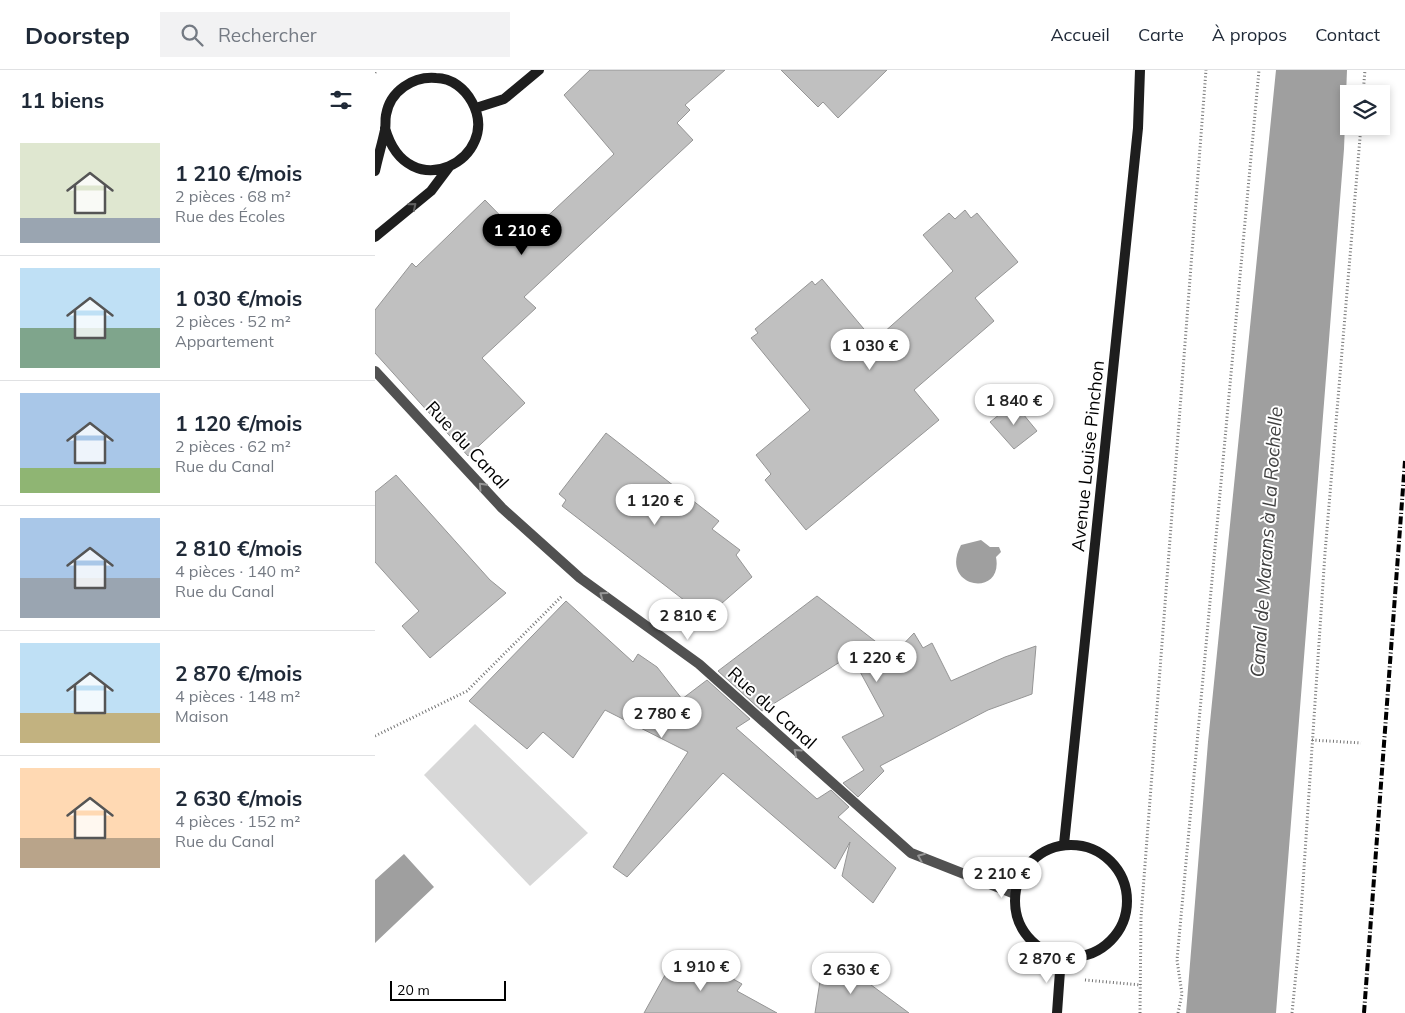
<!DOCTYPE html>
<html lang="fr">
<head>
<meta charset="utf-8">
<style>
	body { margin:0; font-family:Mulish,sans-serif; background:#f2f2f3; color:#1f2937; height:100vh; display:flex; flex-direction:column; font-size:19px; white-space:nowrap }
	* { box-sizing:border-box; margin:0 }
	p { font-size:16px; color:#747a83 }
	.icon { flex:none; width:28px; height:28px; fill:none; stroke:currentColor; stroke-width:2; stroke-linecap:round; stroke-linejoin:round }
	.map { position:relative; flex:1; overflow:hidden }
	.panel { display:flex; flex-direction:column; background:#fff; width:375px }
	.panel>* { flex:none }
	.controls { position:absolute; left:965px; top:15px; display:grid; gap:10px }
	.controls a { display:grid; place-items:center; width:50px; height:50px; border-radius:0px; background:#fff; box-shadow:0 2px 8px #0003; font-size:25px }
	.scale { position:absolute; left:15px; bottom:12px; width:116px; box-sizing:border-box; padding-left:5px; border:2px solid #000; border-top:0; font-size:14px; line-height:18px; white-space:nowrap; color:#000; -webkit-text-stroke:4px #fff; paint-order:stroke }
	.price { position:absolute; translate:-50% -42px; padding:0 11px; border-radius:18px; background:#fff; color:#222; font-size:16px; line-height:32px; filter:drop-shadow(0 1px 2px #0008) }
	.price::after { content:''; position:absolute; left:50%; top:30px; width:15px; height:11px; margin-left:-8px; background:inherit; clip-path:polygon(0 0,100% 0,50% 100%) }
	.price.selected { background:#000; color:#fff }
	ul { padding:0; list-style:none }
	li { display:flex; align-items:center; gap:15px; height:125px; padding:0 20px }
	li+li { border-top:1px solid #e0e1e3 }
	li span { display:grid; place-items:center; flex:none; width:140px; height:100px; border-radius:0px; color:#555 }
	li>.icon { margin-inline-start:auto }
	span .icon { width:60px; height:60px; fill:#fffc; stroke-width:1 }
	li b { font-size:21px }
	h2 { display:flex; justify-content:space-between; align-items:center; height:60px; padding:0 20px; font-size:21px }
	header { display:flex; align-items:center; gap:30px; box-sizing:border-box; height:70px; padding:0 25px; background:#fff; border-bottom:1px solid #e0e1e3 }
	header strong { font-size:24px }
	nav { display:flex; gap:28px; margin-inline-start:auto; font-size:18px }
	.search { width:350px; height:45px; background:#f2f2f3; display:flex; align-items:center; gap:12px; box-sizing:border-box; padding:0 18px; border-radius:0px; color:#747a83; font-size:19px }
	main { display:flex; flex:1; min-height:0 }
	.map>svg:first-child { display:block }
	.green { fill:#d8d8d8 }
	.water { fill:#9f9f9f }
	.building { fill:#c0c0c0; stroke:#959595 }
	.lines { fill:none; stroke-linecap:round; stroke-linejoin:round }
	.path { stroke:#737373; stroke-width:3; stroke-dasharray:1 2.5; stroke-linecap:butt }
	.street { stroke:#515151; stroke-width:10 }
	.secondary { stroke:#1e1e1e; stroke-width:10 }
	.rail { stroke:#000; stroke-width:4; stroke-dasharray:8 2.5 1 2.5; stroke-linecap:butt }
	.oneway { stroke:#626262 }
	.oneway2 { stroke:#979797 }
	.labels { text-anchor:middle; stroke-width:4; stroke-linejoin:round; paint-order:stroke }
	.street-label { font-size:18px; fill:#000; stroke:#fff }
	.water-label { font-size:19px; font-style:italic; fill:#404040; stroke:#fff }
</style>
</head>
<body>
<header>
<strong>Doorstep</strong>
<div class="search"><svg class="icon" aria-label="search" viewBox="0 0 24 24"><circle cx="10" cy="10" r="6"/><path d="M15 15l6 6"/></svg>Rechercher</div>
<nav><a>Accueil</a><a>Carte</a><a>À propos</a><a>Contact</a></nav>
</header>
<main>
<section class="panel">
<h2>11 biens<svg class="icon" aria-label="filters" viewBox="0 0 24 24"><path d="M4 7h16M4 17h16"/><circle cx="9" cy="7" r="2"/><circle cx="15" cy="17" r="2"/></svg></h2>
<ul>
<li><span style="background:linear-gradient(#dfe7d0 75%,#9aa5b1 0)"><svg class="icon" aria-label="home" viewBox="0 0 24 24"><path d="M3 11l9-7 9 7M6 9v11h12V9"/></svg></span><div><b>1 210 €/mois</b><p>2 pièces · 68 m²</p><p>Rue des Écoles</p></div></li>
<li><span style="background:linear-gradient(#bfe0f5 60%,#7fa58c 0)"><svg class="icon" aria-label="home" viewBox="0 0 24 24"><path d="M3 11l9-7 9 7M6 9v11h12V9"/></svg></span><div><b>1 030 €/mois</b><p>2 pièces · 52 m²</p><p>Appartement</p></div></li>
<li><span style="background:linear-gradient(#a9c7e8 75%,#8fb573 0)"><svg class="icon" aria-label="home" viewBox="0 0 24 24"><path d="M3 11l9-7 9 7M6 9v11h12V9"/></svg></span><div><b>1 120 €/mois</b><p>2 pièces · 62 m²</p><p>Rue du Canal</p></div></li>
<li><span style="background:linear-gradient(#a9c7e8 60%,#9aa5b1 0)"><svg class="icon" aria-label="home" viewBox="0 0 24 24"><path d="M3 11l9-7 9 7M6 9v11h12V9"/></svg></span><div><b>2 810 €/mois</b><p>4 pièces · 140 m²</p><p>Rue du Canal</p></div></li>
<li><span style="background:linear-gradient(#bfe0f5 70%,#c2b280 0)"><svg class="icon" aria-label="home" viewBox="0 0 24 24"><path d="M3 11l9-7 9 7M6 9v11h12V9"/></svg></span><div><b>2 870 €/mois</b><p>4 pièces · 148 m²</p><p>Maison</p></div></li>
<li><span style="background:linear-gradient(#ffd9b3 70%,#b9a48a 0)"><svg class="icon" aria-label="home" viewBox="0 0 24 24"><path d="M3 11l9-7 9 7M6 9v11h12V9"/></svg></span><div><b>2 630 €/mois</b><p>4 pièces · 152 m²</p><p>Rue du Canal</p></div></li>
</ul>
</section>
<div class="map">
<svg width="1030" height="943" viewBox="0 0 1030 943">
	<rect width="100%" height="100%" fill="#fff"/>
	<!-- green -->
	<path class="green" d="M100,654L213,763L155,816L49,705Z"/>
	<!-- water -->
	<path class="water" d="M901,0H972L969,79L901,943H811L833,672Z
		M606,470L615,477H624L626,482L621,487C629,529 563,518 586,475Z
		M29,784L59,817L0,873V810Z"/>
	<!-- building -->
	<path class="building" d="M215,0H350L310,35L315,40L302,53L318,70L149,227L161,238L107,288L150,333L93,386L0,283V240L37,193L41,197L110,130L148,169L239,84L189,25Z
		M406,0H512L463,48L448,32L443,37Z
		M590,140L596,148L602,143L643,192L600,228L619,251L539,320L564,350L431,460L390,410L396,404L381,385L435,340L376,268L383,263L380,259L437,211L440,215L447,209L499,271L578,201L548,165L574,143L580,149Z
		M639,333L662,361L639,379L615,352Z
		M231,363L344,451L337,459L365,480L361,485L377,507L331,547L187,436L191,430L184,424Z
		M21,405L115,510L131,523L55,588L27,556L44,541L0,492V422Z
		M442,526L518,585L539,563L548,578L557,573L576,611L630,587L661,576L657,624L613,640L505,696L509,701L483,727L468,713L489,700L467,667L509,646L476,585L387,641L343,601Z
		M191,531L258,592L263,584L282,597L307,629L332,610L375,649L361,658L442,729L456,720L474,737L463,747L521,798L498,833L467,806L475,772L460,799L348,703L252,807L238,797L313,682L230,640L198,688L168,662L152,679L94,631Z
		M300,887L318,897L321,888L367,914L362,921L402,943H269Z
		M448,892L484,906L534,943H440Z"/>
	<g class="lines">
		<!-- path -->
		<path class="path" d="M0,3L1,0
			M988,24L990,0
			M0,666L92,621L187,526
			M937,670L986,673
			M710,910L766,915
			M765,943L766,847L831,0
			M803,943L807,924L802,890L884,0
			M917,943L924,873L950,483L986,56"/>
		<!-- street -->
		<path class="street" d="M0,301L127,438L205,508L324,594L536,783L640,824"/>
		<!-- secondary -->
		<path class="secondary" d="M101,38L129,29L164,0
			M0,101C3,87 7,74 10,60C11,55 10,50 11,45C15,21 38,6 61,8C77,8 90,19 97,32C128,88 33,139 10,58
			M0,167L56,121L74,97
			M689,774L763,58L765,0
			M640 831a56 56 0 1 1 112 0a56 56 0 1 1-112 0Z
			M682,943L686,887"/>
		<!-- rail -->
		<path class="rail" d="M989,943L1030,391"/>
	</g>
	<!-- one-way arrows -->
	<defs><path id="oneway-chevron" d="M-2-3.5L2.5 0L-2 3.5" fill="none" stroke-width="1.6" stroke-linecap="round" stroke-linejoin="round" transform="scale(1.25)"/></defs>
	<use class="oneway" href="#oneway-chevron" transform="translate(38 136) rotate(-39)"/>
	<g class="oneway2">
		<use href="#oneway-chevron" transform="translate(107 416) rotate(-133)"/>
		<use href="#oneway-chevron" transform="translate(228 525) rotate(-144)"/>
		<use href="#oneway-chevron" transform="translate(422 682) rotate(-138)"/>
		<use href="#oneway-chevron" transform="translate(546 787) rotate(-158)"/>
	</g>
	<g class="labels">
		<!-- street labels -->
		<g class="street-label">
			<text transform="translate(92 375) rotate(47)" y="6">Rue du Canal</text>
			<text transform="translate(713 386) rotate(-84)" y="6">Avenue Louise Pinchon</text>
			<text transform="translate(397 638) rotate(42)" y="6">Rue du Canal</text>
		</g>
		<!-- water labels -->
		<g class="water-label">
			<text transform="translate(891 472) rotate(-86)" y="7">Canal de Marans à La Rochelle</text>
		</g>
	</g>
</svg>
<div class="controls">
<a><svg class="icon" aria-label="layers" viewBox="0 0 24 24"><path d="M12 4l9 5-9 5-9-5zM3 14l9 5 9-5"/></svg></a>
</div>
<div class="scale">20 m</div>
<b class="price selected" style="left:147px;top:186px">1 210 €</b>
<b class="price" style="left:495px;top:301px">1 030 €</b>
<b class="price" style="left:639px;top:356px">1 840 €</b>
<b class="price" style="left:280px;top:456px">1 120 €</b>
<b class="price" style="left:313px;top:571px">2 810 €</b>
<b class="price" style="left:502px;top:613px">1 220 €</b>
<b class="price" style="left:287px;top:669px">2 780 €</b>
<b class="price" style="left:627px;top:829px">2 210 €</b>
<b class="price" style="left:672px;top:914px">2 870 €</b>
<b class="price" style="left:326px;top:922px">1 910 €</b>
<b class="price" style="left:476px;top:925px">2 630 €</b>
</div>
</main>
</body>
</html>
